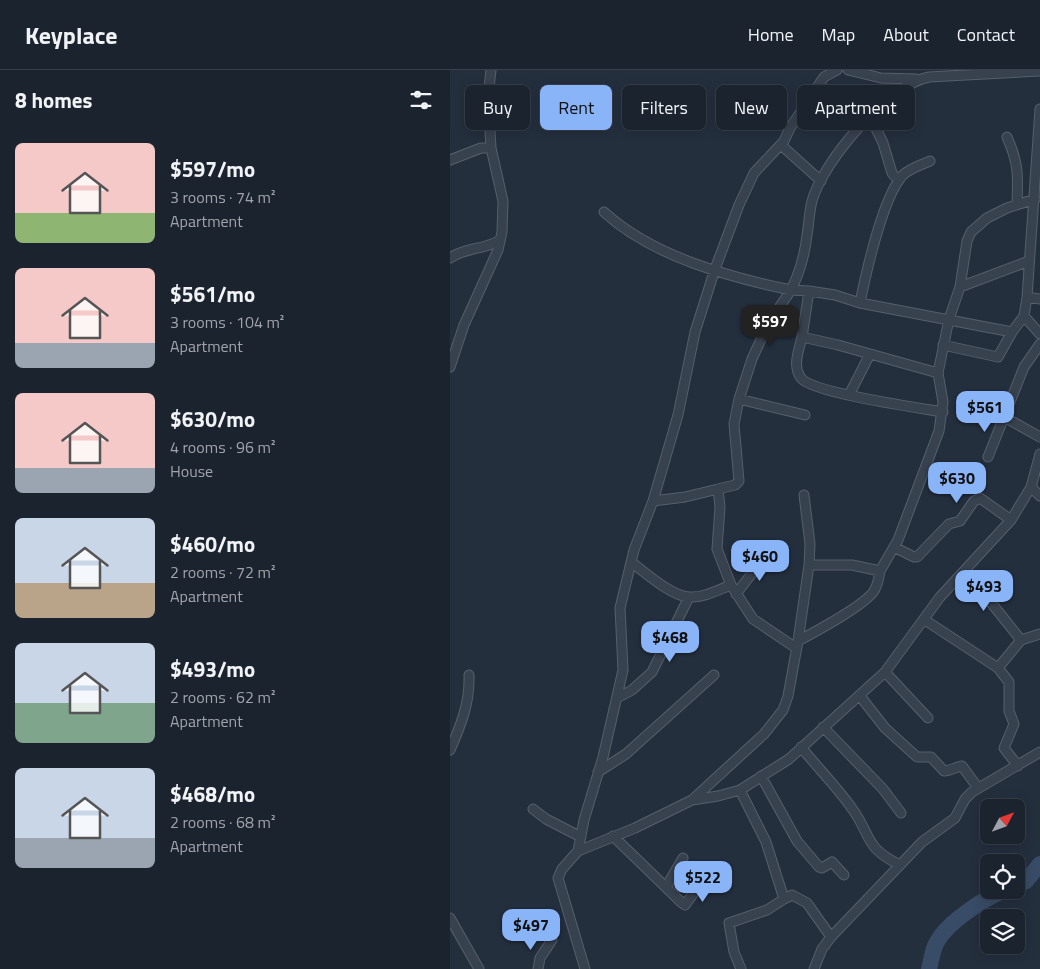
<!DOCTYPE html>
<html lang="en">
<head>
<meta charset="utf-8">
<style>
	body { margin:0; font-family:"Titillium Web",sans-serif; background:#242b36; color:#f1f3f6; height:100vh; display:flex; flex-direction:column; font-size:19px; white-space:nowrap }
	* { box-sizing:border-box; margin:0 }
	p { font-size:16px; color:#a0a4aa }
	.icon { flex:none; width:28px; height:28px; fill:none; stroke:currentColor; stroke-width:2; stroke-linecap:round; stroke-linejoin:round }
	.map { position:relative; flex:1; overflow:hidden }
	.sheet { display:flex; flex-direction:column; background:#1b232e; width:450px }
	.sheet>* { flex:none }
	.guide { position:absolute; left:15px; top:15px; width:475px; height:45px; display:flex; gap:10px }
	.needle { width:32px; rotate:49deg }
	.tools { position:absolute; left:530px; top:729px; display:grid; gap:10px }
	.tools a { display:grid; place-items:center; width:45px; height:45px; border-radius:8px; background:#1b232e; box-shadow:0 2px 12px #0003,0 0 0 1px #39404a; font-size:25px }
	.price { position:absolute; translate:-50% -42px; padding:0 11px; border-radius:10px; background:#8ab4f8; color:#111; font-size:16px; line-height:32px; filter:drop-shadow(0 1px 2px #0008) }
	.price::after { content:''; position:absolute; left:50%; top:30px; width:15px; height:11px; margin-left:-8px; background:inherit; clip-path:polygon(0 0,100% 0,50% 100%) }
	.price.active { background:#222; color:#fff }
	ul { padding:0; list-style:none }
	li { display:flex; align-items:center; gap:15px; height:125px; padding:0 15px }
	li span { display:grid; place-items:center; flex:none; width:140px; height:100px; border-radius:8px; color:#555 }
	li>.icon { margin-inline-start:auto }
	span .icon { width:60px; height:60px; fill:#fffc; stroke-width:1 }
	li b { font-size:21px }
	h2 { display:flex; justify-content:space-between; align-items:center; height:60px; padding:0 15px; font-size:21px }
	.chip { padding:0 18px; border-radius:8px; background:#1b232e; box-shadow:0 2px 12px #0003,0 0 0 1px #39404a; font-size:18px; line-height:45px }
	.chip.active { background:#8ab4f8; color:#111 }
	header { display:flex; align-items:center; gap:30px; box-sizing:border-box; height:70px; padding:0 25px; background:#1b232e; border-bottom:1px solid #39404a }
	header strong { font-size:24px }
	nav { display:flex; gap:28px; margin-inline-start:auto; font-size:18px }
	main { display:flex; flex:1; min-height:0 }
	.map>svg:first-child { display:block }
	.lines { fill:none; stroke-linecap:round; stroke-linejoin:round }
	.river { stroke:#394c67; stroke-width:16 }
	.street-casing { stroke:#565f6c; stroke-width:11 }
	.street { stroke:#38414e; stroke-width:9 }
</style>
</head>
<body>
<header>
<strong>Keyplace</strong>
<nav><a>Home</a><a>Map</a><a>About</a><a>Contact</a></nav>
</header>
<main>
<section class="sheet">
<h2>8 homes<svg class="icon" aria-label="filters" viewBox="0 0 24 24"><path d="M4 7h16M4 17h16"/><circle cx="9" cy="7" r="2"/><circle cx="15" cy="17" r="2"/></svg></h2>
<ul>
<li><span style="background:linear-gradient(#f6c9c9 70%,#8fb573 0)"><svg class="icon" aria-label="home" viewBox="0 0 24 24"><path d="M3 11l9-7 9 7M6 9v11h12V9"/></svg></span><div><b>$597/mo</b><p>3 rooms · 74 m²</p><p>Apartment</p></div></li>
<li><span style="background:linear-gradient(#f6c9c9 75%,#9aa5b1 0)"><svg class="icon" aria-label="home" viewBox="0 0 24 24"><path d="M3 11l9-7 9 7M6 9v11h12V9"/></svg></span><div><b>$561/mo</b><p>3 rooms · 104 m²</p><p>Apartment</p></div></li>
<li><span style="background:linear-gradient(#f6c9c9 75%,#9aa5b1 0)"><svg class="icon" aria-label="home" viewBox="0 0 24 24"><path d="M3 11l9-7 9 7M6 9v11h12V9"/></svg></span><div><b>$630/mo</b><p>4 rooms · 96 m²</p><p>House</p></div></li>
<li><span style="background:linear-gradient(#c9d6e8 65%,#b9a48a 0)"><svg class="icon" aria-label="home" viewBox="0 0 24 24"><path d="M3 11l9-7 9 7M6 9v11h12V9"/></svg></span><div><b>$460/mo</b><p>2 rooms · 72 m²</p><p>Apartment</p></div></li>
<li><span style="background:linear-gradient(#c9d6e8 60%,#7fa58c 0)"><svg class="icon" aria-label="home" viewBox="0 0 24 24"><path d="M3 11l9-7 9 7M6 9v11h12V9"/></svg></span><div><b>$493/mo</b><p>2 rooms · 62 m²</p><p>Apartment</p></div></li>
<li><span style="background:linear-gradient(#c9d6e8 70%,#9aa5b1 0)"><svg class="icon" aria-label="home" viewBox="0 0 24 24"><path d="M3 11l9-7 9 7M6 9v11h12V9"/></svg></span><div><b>$468/mo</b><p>2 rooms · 68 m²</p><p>Apartment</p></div></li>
</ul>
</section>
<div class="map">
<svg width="590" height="899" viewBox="0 0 590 899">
	<rect width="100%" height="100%" fill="#242f3e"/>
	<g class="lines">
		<!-- river -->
		<path class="river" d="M566,815L576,811L590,794
			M479,899C481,892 482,883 485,876C494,854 533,829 555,820"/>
		<defs>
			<path id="street" d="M398,0L431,8L466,9
				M420,46L433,73L442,103L448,110
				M557,67C569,94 568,106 567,135
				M331,75L371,111
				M0,90L31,78H41
				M480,91C471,95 460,98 453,105C433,126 416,203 410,233L385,225L359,221L352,267L388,275L488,303
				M154,142C202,186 278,207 341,220L318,254L302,289L289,329
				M0,188C16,177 35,180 50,170
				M510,217L579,191
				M359,221L341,220C349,204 355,183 357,165C359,154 359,143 362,131C373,91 438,15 479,7L590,1
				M577,227L590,229
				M410,233L562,262L574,246L577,227L590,39
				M574,246L590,264
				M352,267C349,280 342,296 351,308C362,323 470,338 493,342
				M590,274L574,297L554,347L590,367
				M493,275L548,287L562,262
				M0,297L14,255L48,180L52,162L53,131L41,78L38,26L41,0
				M399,325L420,284
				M538,387L554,347
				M581,417L590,426
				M354,425L360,474L359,495
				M203,431L228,345L245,262L265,199L289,135L304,103L334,71L340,58L374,7L387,0
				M444,477L464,487H467L499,454L510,451L524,431L530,428L561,450
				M181,492C196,503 221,526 239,527C253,528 268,520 281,515
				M515,500L571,570
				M286,524L313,489L325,484
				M475,550L548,598L571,570L590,564
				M348,571L359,495H402L430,501L448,470L489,361L493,332L488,303L499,249L510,217L517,171L521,162L537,148L557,138L585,129
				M346,578L303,549L281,515L267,479L270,437L268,419L285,415L289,411L284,354L289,329L355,345
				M548,598L559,612V641L564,654L554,678L568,696
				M435,602L478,648
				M410,626L435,658L467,687H481L494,701C501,701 505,697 512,696L528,718
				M167,628L182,620L202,602L239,527
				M373,657L433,719L451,743
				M351,677C367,697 386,716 401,737C422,765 413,777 450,795
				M0,680C11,655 20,633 19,605
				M148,702L176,684L264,605
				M311,706L347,771L369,797L372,798L382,792L394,805
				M290,720L316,772L334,829L317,840L279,853L284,882L291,899
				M242,730L314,664L333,640L338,626L348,571C363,563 419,533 425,519C428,514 429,507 430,501
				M83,739L96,749L131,767
				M163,766L232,833L235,835L251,813
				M128,781L134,750L153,687L173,600L170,538L184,480L203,431L235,427L268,419
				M216,817L233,788
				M334,829L342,825L357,833L381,867
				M0,848L29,899
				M88,899L90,888L102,870
				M135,899L108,808L112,799L128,781L185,758L242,730L268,726L290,720L339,689L435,602L490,527L561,450L581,417L590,384
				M364,899L372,879L381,867L472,772L505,748L515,729L522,722L590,682"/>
		</defs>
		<!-- street casing -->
		<use href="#street" class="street-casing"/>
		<!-- street -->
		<use href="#street" class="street"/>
	</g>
</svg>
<div class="tools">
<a><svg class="needle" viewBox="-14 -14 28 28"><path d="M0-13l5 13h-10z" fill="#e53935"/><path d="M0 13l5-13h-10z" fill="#a0a4aa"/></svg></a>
<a><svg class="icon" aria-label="locate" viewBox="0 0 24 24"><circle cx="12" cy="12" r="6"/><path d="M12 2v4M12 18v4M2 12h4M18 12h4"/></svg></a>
<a><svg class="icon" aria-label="layers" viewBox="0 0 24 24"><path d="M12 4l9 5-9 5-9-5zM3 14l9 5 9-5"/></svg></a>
</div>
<b class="price active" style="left:320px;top:277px">$597</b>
<b class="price" style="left:535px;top:363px">$561</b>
<b class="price" style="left:507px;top:434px">$630</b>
<b class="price" style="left:310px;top:512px">$460</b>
<b class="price" style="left:534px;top:542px">$493</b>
<b class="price" style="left:220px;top:593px">$468</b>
<b class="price" style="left:253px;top:833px">$522</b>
<b class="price" style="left:81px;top:881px">$497</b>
<div class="guide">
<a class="chip">Buy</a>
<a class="chip active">Rent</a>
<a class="chip">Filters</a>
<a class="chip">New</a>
<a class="chip">Apartment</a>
</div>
</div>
</main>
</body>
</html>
